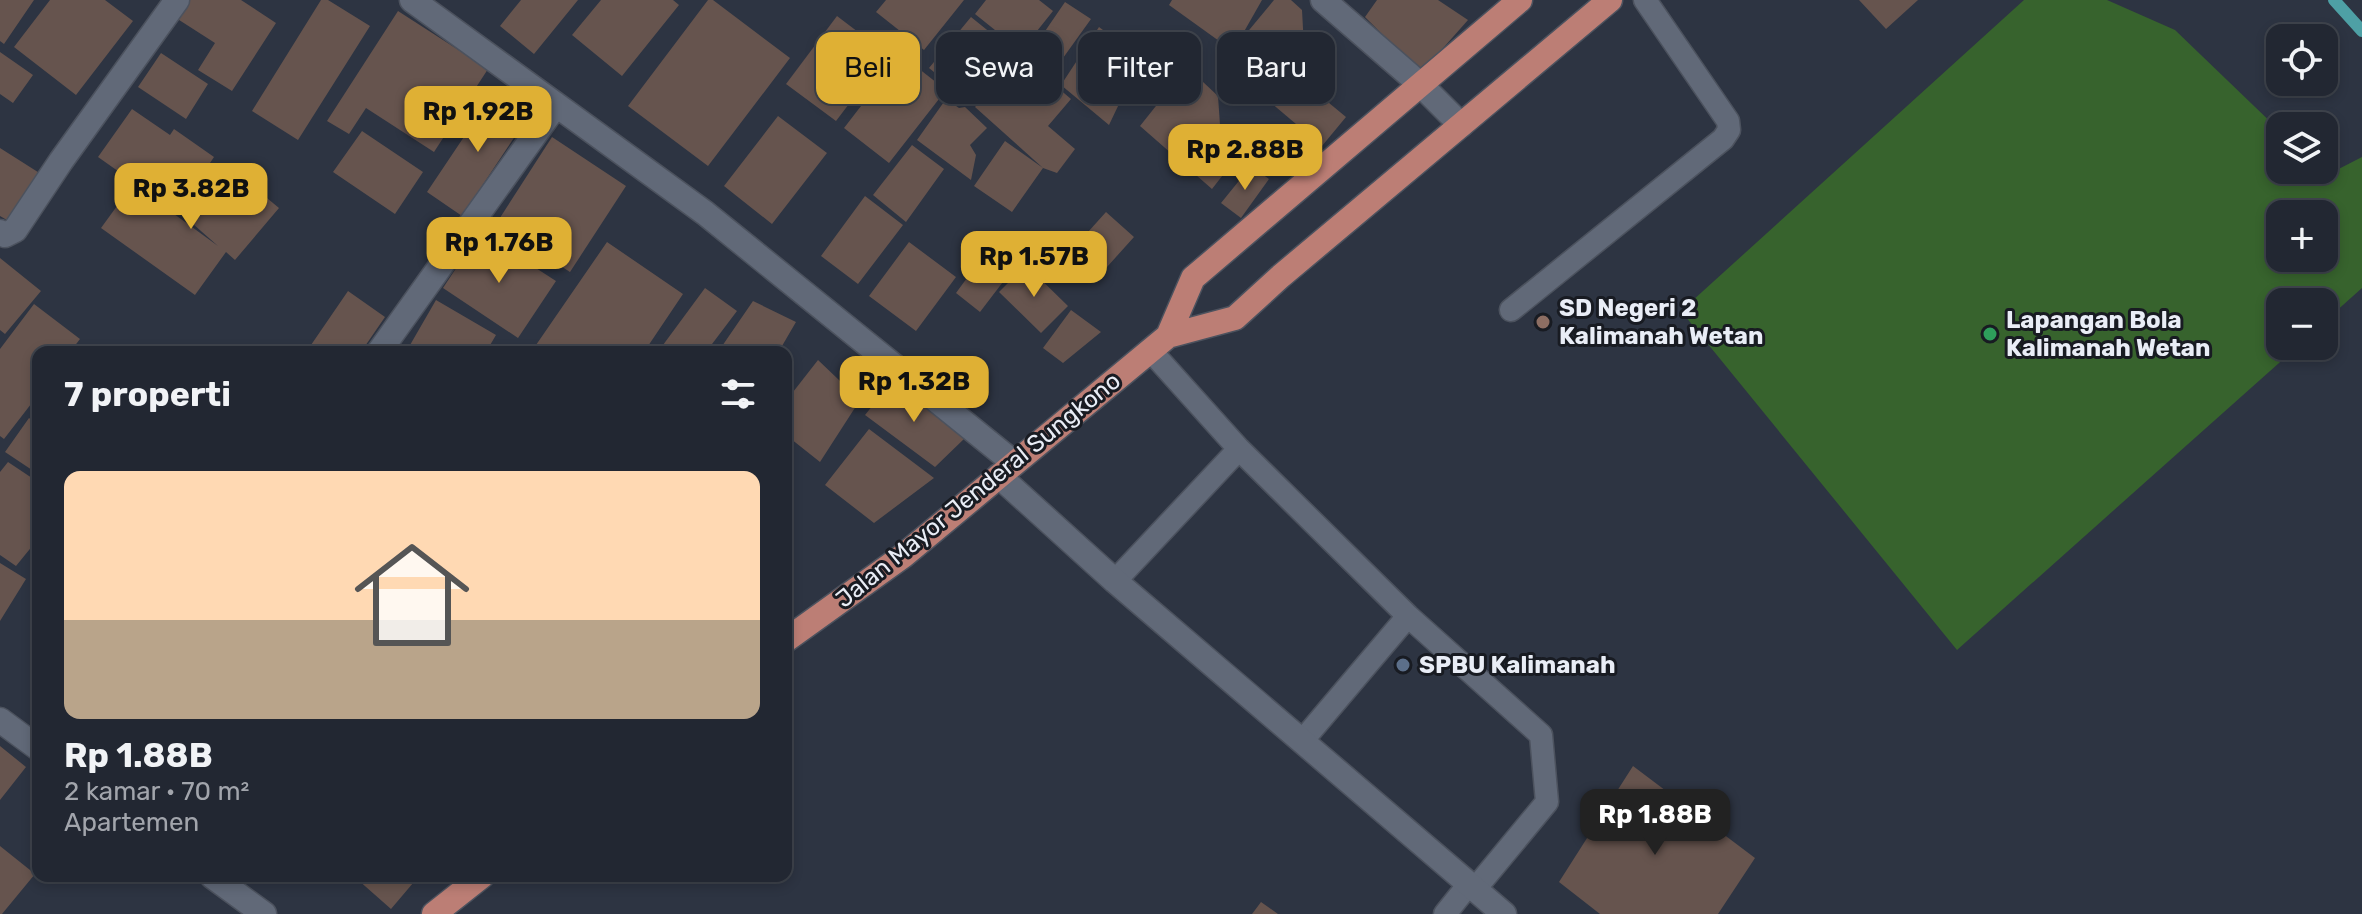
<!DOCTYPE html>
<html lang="id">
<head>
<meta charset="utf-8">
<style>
	body { margin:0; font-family:Rubik,sans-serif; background:#2a2f3a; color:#f1f3f6; height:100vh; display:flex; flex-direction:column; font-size:30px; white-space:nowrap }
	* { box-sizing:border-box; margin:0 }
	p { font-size:26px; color:#a2a5ac }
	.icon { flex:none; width:44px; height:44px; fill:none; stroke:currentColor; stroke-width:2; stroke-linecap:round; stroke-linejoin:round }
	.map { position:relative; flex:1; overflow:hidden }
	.side { position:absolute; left:32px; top:346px; width:760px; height:536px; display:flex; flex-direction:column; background:#222732; border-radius:16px; box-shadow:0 4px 12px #0003,0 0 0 2px #3f444d }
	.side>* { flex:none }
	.guide { position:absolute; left:816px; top:32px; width:760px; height:72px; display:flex; gap:16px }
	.buttons { position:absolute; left:2266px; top:24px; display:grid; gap:16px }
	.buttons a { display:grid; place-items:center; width:72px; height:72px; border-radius:16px; background:#222732; box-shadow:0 4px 12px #0003,0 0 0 2px #3f444d; font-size:40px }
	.price { position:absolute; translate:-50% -68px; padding:0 18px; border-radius:16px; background:#dfb034; color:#111; font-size:26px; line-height:52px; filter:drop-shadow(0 2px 4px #0008) }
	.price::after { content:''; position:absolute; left:50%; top:48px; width:24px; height:18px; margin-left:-12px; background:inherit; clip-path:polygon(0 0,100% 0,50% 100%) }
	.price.selected { background:#222; color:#fff }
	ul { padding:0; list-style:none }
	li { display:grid; align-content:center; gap:16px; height:424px; padding:0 32px }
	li+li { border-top:2px solid #3f444d }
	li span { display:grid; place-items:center; height:248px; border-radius:16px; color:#555 }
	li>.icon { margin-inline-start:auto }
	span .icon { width:144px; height:144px; fill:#fffc; stroke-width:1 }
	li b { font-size:34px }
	h2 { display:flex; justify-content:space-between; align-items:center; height:96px; padding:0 32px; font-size:34px }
	.tag { padding:0 28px; border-radius:16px; background:#222732; box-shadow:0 4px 12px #0003,0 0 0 2px #3f444d; font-size:28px; line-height:72px }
	.tag.selected { background:#dfb034; color:#111 }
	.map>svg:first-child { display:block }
	.green { fill:#37632d; fill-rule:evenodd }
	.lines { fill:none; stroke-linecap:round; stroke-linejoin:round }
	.stream { stroke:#4ea0a5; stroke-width:12 }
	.building { fill:#66544e }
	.lane-casing { stroke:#4c525e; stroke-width:25 }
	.street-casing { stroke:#4c525e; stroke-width:27 }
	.secondary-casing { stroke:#4c525e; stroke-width:27 }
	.primary-casing { stroke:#4c525e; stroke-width:27 }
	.lane { stroke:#616978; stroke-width:22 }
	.street { stroke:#616978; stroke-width:24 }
	.secondary { stroke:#616978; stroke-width:24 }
	.primary { stroke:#bc7e75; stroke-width:24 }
	.education-dot { fill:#8d6e63; stroke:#181b22; stroke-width:3 }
	.leisure-dot { fill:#2e9e5b; stroke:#181b22; stroke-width:3 }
	.service-dot { fill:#5c6f8a; stroke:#181b22; stroke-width:3 }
	.labels { text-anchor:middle; stroke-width:6; stroke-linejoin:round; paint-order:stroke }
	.poi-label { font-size:24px; font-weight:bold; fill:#e9edf6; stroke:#181b22; text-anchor:start }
	.street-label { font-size:24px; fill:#e9edf6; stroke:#181b22 }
</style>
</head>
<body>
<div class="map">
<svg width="2362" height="914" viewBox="0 0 2362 914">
	<rect width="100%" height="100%" fill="#2d3442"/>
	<!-- green -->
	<path class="green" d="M2024,0H2107L2175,30L2280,131V170H2316L2323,177L2362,157V288L2324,322V302H2280V346H2298L1957,650L1681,311ZM2280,214H2324V258H2280Z"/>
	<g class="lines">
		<!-- stream -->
		<path class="stream" d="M2334,0L2362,31"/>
	</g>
	<!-- building -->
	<path class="building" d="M0,0H34L4,44L0,41Z
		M50,0H105L133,21L76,95L14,47Z
		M188,0H241L276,23L232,91L198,70L215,43L176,18Z
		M321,0H328L370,26L298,140L252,111Z
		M521,0H578L534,54L500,26Z
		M601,0H673L679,5L622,76L572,35Z
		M708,0H713L790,58L708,166L628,106Z
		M886,0H964L924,50L876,12Z
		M986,0H1039L1053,11L1021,51L975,14Z
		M1172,0H1262L1233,51L1169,5Z
		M1274,0H1291L1302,10L1304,47L1263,92L1225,59Z
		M1377,0H1438L1468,20L1421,73L1365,17Z
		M1859,0H1918L1886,29Z
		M1065,2L1091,19L1053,72L1028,56Z
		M398,11L488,69L434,152L366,108L349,134L327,121Z
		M837,16L887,54L836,121L786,84Z
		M971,17L1002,42L960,93L929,68Z
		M1099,27L1131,51L1106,89L1119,104L1109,125L1061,85Z
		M0,52L33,75L13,103L0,94Z
		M161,53L208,84L186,119L138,87Z
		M909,61L946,90L889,163L844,128L895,62L903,69Z
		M1014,63L1030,74L1038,71L1071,99L1048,126L1075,149L1057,173L1043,168L1012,212L974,186L1005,141L1043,168L975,107Z
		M1187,67L1218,96L1220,125L1240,153L1212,189L1140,126Z
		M1294,74L1346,117L1322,146L1270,102Z
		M494,92L529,115L462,216L427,192Z
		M946,99L959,108L965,107L987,128L970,145L976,155L971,180L917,140Z
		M132,109L170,135L174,129L214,157L202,175L192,168L166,205L98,157Z
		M778,116L827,153L772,224L724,186Z
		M362,131L423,172L395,214L333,172Z
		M552,137L626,186L570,272L496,224Z
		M912,145L944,169L906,222L873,195Z
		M0,148L41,174L12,223L0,216Z
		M1251,166L1269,179L1241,218L1221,203Z
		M237,173L279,208L235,260L226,252L195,295L101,228L133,184L218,246L193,224Z
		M865,196L903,225L858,284L821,256Z
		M1106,212L1134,237L1107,267L1079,242Z
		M480,232L556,281L518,338L443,288Z
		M607,242L683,294L644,352H546L536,345Z
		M909,242L956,277L916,331L869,296Z
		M1008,246L1022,257L980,312L956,293L975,267L986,273Z
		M0,258L41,291L5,334L0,330Z
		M1026,265L1068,306L1041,333L999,292Z
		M705,288L737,311L706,352H672L663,345Z
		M348,291L385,317L361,352H321L311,345Z
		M436,300L496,335L486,352H406Z
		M753,301L796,322L782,346L786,352H718Z
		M34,304L80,339L70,352H38V395L4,439L0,436V349Z
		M1071,310L1101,332L1063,363L1043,348Z
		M818,360L860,400L820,462L786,435V401Z
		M893,380L965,438L935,467L865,415Z
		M29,418L38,425V474L5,452Z
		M869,429L934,478L874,523L825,485Z
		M8,462L38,482V539L16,566L0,555V472Z
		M0,563L26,579L0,621Z
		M0,746L26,767L0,800Z
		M1633,766L1755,858L1718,914H1600L1559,882Z
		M0,846L35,874L2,914H0Z
		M359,876H419L391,909L357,879Z
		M1261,902L1278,914H1252Z"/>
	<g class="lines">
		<defs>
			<path id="lane" d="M1511,310L1723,139L1729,130L1728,121L1645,0
				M1150,350L1239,449L1408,616L1541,735L1547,802L1475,889
				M1115,581L1239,449
				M1303,740L1408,616
				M1445,914L1469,884"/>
			<path id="street" d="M412,0L705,213L1014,463
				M1323,0L1421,85L1461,125
				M0,232L5,235L15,230L61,161L177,0
				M379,352L556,105
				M0,720L38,748
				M212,876L264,914"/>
			<path id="secondary" d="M999,476L1115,581L1504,914"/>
			<path id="primary" d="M1168,336L1193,278L1520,0
				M786,640L903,556L1168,336L1235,318L1281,276L1610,0
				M434,914L482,876"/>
		</defs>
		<!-- lane casing -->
		<use href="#lane" class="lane-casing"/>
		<!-- street casing -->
		<use href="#street" class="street-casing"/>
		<!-- secondary casing -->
		<use href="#secondary" class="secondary-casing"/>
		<!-- primary casing -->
		<use href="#primary" class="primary-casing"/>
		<!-- lane -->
		<use href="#lane" class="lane"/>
		<!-- street -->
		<use href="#street" class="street"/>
		<!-- secondary -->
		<use href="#secondary" class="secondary"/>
		<!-- primary -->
		<use href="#primary" class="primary"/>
	</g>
	<!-- markers -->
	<circle class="education-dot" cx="1543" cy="322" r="8"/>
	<circle class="leisure-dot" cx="1990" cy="334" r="8"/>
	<circle class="service-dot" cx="1403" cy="665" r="8"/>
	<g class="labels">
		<!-- poi labels -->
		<g class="poi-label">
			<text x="1559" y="316">SD Negeri 2<tspan x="1559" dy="28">Kalimanah Wetan</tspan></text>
			<text x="2006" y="328">Lapangan Bola<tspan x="2006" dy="28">Kalimanah Wetan</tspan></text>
			<text x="1419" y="673">SPBU Kalimanah</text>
		</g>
		<!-- street labels -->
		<g class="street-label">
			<text transform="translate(978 490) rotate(-39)" y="8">Jalan Mayor Jenderal Sungkono</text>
		</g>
	</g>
</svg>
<div class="buttons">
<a><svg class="icon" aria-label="locate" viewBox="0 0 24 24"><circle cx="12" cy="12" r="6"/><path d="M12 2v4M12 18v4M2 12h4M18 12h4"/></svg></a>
<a><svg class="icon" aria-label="layers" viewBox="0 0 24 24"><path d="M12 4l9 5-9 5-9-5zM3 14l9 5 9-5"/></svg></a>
<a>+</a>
<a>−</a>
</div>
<b class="price" style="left:478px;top:154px">Rp 1.92B</b>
<b class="price" style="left:1245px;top:192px">Rp 2.88B</b>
<b class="price" style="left:191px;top:231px">Rp 3.82B</b>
<b class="price" style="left:499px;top:285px">Rp 1.76B</b>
<b class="price" style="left:1034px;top:299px">Rp 1.57B</b>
<b class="price" style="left:914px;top:424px">Rp 1.32B</b>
<b class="price selected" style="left:1655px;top:857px">Rp 1.88B</b>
<div class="guide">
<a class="tag selected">Beli</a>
<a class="tag">Sewa</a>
<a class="tag">Filter</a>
<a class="tag">Baru</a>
</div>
<section class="side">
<h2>7 properti<svg class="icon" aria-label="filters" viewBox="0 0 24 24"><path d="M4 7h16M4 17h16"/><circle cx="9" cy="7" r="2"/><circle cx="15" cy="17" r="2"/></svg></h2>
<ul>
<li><span style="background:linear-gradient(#ffd9b3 60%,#b9a48a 0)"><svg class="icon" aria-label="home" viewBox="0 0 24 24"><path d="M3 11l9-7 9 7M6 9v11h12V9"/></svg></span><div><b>Rp 1.88B</b><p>2 kamar · 70 m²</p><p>Apartemen</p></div></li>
</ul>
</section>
</div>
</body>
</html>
